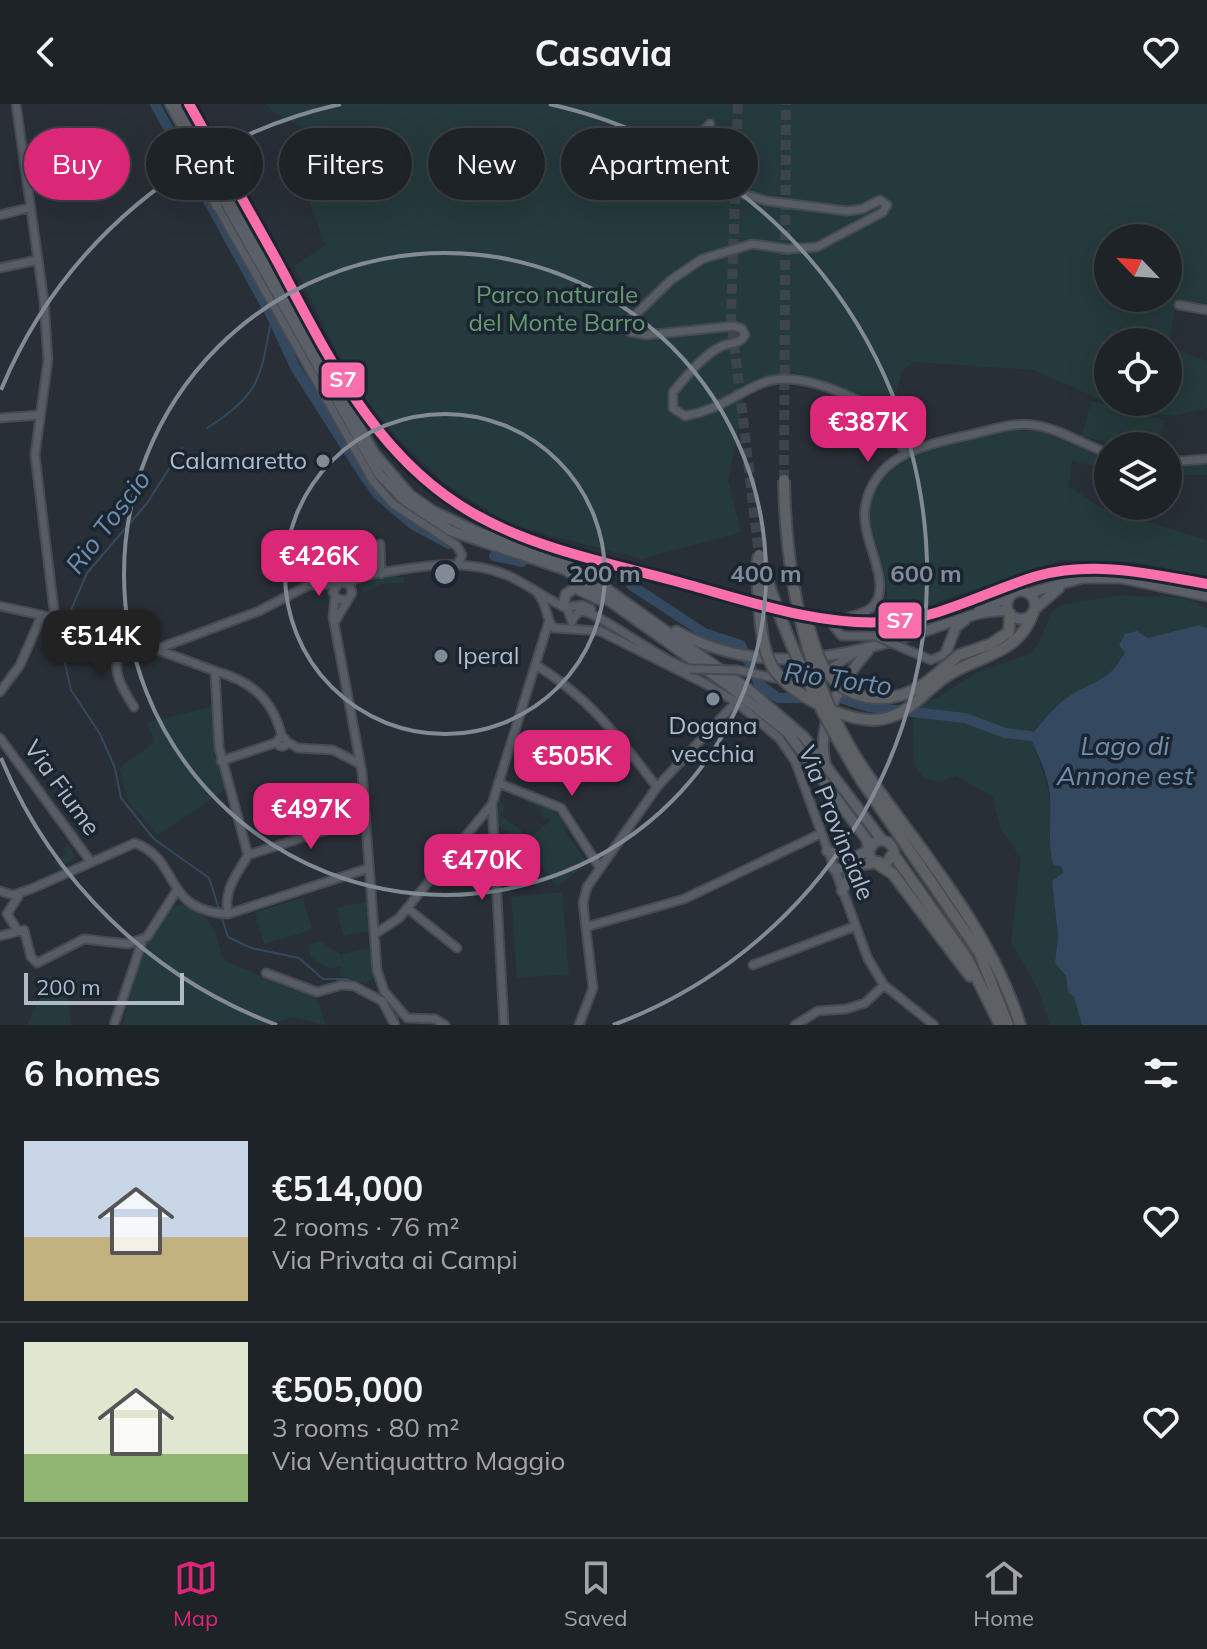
<!DOCTYPE html>
<html lang="en">
<head>
<meta charset="utf-8">
<style>
	body { margin:0; font-family:Mulish,sans-serif; background:#262b30; color:#f1f3f6; height:100vh; display:flex; flex-direction:column; font-size:30px; white-space:nowrap }
	* { box-sizing:border-box; margin:0 }
	p { font-size:26px; color:#a1a4a8 }
	.icon { flex:none; width:44px; height:44px; fill:none; stroke:currentColor; stroke-width:2; stroke-linecap:round; stroke-linejoin:round }
	.map { position:relative; height:921px; overflow:hidden }
	.side { display:flex; flex-direction:column; background:#1e2328; flex:1 }
	.side>* { flex:none }
	.guide { position:absolute; left:24px; top:24px; width:800px; height:72px; display:flex; gap:16px }
	.needle { width:52px; rotate:295deg }
	.buttons { position:absolute; left:1094px; top:120px; display:grid; gap:16px }
	.buttons a { display:grid; place-items:center; width:88px; height:88px; border-radius:50%; background:#1e2328; box-shadow:0 8px 32px #0002,0 0 0 2px #3c4045; font-size:40px }
	.scale { position:absolute; left:24px; bottom:20px; width:160px; box-sizing:border-box; padding-left:8px; border:4px solid #b1bbc8; border-top:0; font-size:22px; line-height:28px; white-space:nowrap; color:#b1bbc8; -webkit-text-stroke:6px #1b2531; paint-order:stroke }
	.price { position:absolute; translate:-50% -68px; padding:0 18px; border-radius:16px; background:#db2777; color:#fff; font-size:26px; line-height:52px; filter:drop-shadow(0 2px 4px #0008) }
	.price::after { content:''; position:absolute; left:50%; top:48px; width:24px; height:18px; margin-left:-12px; background:inherit; clip-path:polygon(0 0,100% 0,50% 100%) }
	.price.current { background:#222; color:#fff }
	ul { padding:0; list-style:none }
	li { display:flex; align-items:center; gap:24px; height:200px; padding:0 24px }
	li+li { border-top:2px solid #3c4045 }
	li span { display:grid; place-items:center; flex:none; width:224px; height:160px; border-radius:0px; color:#555 }
	li>.icon { margin-inline-start:auto }
	span .icon { width:96px; height:96px; fill:#fffc; stroke-width:1 }
	li b { font-size:34px }
	h2 { display:flex; justify-content:space-between; align-items:center; height:96px; padding:0 24px; font-size:34px }
	.tag { padding:0 28px; border-radius:36px; background:#1e2328; box-shadow:0 8px 32px #0002,0 0 0 2px #3c4045; font-size:28px; line-height:72px }
	.tag.current { background:#db2777; color:#fff }
	header { display:flex; justify-content:space-between; align-items:center; height:104px; padding:0 24px; background:#1e2328; font-size:36px; font-weight:700 }
	.menu { display:flex; justify-content:space-around; align-items:center; height:112px; border-top:2px solid #3c4045; background:#1e2328; font-size:22px; color:#a1a4a8 }
	.menu a { display:grid; justify-items:center; gap:4px }
	.menu .current { color:#db2777 }
	.map>svg:first-child { display:block }
	.green { fill:#253a3c; fill-rule:evenodd }
	.water { fill:#344860 }
	.lines { fill:none; stroke-linecap:round; stroke-linejoin:round }
	.stream { stroke:#344860; stroke-width:2 }
	.river { stroke:#344860; stroke-width:10 }
	.highway-tunnel { stroke:#3d444c; stroke-width:10; stroke-dasharray:10 5; stroke-linecap:butt }
	.minor-casing { stroke:#464b51; stroke-width:11 }
	.major-casing { stroke:#454b53; stroke-width:13 }
	.highway-casing { stroke:#454b51; stroke-width:14 }
	.minor { stroke:#585d65; stroke-width:7 }
	.major { stroke:#5b6066; stroke-width:9 }
	.highway { stroke:#5d6064; stroke-width:10 }
	.minor-bridge-casing { stroke:#464b51; stroke-width:11; stroke-linecap:butt }
	.highway-bridge-casing { stroke:#454b51; stroke-width:14; stroke-linecap:butt }
	.minor-bridge { stroke:#585d65; stroke-width:7 }
	.highway-bridge { stroke:#5d6064; stroke-width:10 }
	.rail-1-casing { stroke:#1b2531; stroke-width:16 }
	.rail-1 { stroke:#fb6fad; stroke-width:10 }
	.ring { fill:none; stroke:#818a95; stroke-width:4 }
	.poi-dot { fill:#818a95; stroke:#1b2531; stroke-width:3 }
	.labels { text-anchor:middle; stroke-width:7; stroke-linejoin:round; paint-order:stroke }
	.park-label { font-size:24px; fill:#679a70; stroke:#1b2531 }
	.poi-label { font-size:24px; fill:#b1bbc8; stroke:#1b2531; text-anchor:end }
	.street-label { font-size:24px; fill:#b1bbc8; stroke:#1b2531 }
	.water-label { font-size:26px; font-style:italic; fill:#708ead; stroke:#1b2531 }
	.centre { fill:#818a95; stroke:#1b2531; stroke-width:4 }
	.ring-label { font-size:24px; text-anchor:middle; font-weight:bold; fill:#818a95; stroke:#1b2531; stroke-width:7; stroke-linejoin:round; paint-order:stroke }
	.line-badge { stroke:#1b2531; stroke-width:3 }
	.badge-label { font-size:22px; text-anchor:middle; font-weight:bold; fill:#fff }
</style>
</head>
<body>
<header><svg class="icon" aria-label="back" viewBox="0 0 24 24"><path d="M15 5l-7 7 7 7"/></svg>Casavia<svg class="icon" aria-label="heart" viewBox="0 0 24 24"><path d="M12 20l-8-8c-3-5 5-10 8-4 3-6 11-1 8 4z"/></svg></header>
<div class="map">
<svg width="1207" height="921" viewBox="0 0 1207 921">
	<rect width="100%" height="100%" fill="#282f36"/>
	<!-- green -->
	<path class="green" d="M266,0H1207V199L1176,197L1169,242L1207,257V304L1173,312L1111,300L1033,266L914,258L902,266L893,308L831,287L793,268L746,286L728,376L741,428L642,455L511,421L447,381L398,335L352,278L294,162L325,141L310,99L328,93C326,59 324,35 292,18C282,13 272,9 266,0ZM1108,134H1168V194H1108ZM1108,238H1168V298H1108Z
		M1091,297L1165,316L1158,342H1119L1082,332Z
		M1015,326L1039,327L1108,355V366L1072,357L1069,382L1100,403L1207,436V473L1135,458L1064,456L937,498L940,512L888,531L857,523L886,500C891,469 875,446 871,416C862,349 970,337 1015,326Z
		M1207,359V371H1168V363Z
		M391,472L405,473L404,479L382,480L364,489L358,482L369,476Z
		M1120,491C1151,495 1181,487 1207,505V524L1199,521L1148,534L1137,527L1115,567L1096,581L1070,591L1030,632C1044,668 1059,708 1050,748L1063,770L1052,777L1058,832L1055,859L1066,872L1068,888L1074,893L1082,921H1050L1038,885L1011,838L1021,754L1000,724L993,693L956,672L939,678L925,675L914,661L912,609L919,599L938,593L978,568L1030,550L1039,539L1051,509L1061,501Z
		M213,602L216,654L226,678L223,687L158,731L128,697L119,664L155,638L147,619Z
		M506,686L550,704L568,722L564,726L588,759L557,783L524,738L550,717L547,713L543,715L541,705Z
		M499,694L505,703L500,711L522,727V736L496,721Z
		M70,739L74,754L60,765L54,759L66,750L63,744Z
		M562,788L569,870L517,874L511,793Z
		M303,794L312,826L264,840L255,808Z
		M366,798L371,827L343,832L337,804Z
		M181,800C214,815 214,822 223,856L296,887L315,890L326,921L292,913L271,921H123C132,890 147,809 181,800Z
		M320,837L340,850L343,859L341,850L372,844L375,873L366,880L339,871L341,862L330,865L310,853L309,840Z
		M64,874L71,921H27L49,876Z"/>
	<!-- water -->
	<path class="water" d="M1199,521L1207,524V921H1082L1074,893L1068,888L1066,872L1055,859L1058,832L1052,777L1063,769L1061,763L1053,760C1046,735 1054,706 1048,679C1044,663 1036,647 1030,632C1042,619 1056,600 1071,591C1097,575 1109,578 1125,548L1119,541L1125,530L1137,527L1148,534Z"/>
	<g class="lines">
		<!-- stream -->
		<path class="stream" d="M207,324C262,290 260,273 272,213
			M67,515L87,469L148,398L182,344
			M66,521L64,555L71,586L100,630L115,664L121,694L154,735L209,774L228,833L251,844L299,854L323,875H347L390,899
			M396,907L399,921"/>
		<!-- river -->
		<path class="river" d="M155,0L272,213L295,263L363,370L378,391L412,420L449,440
			M494,452L522,458
			M631,481L704,529L741,541L759,580L778,594H840L869,603L965,614L1005,629L1030,632"/>
		<!-- highway-tunnel -->
		<path class="highway-tunnel" d="M738,0L731,213L759,451
			M784,376L786,0"/>
		<defs>
			<path id="minor" d="M16,0L44,198L48,256L35,351L55,514
				M710,20L698,32L688,61L692,71L703,78L767,97L847,107L862,105L880,96L887,101L883,108L817,143L788,145L752,140L702,155L671,176L629,217L630,228L646,231L734,222L742,225L745,231C739,241 732,238 722,242C704,250 686,273 673,288V304L685,312C715,307 733,292 760,280C794,264 848,290 879,307L889,317L905,349
				M217,102L373,377L393,400L457,442L462,451L458,460
				M0,111L28,104
				M0,164L37,156
				M1179,201L1207,206
				M0,314L39,311
				M1168,358L1207,355
				M380,440L381,470
				M346,478C354,477 361,472 369,471C415,463 464,452 509,472C529,481 547,496 567,504L572,518
				M538,490C548,501 545,515 554,524L600,527L706,580L736,598L779,634L795,657L868,855L884,881L934,921
				M335,493L333,513L362,668L377,866L384,887L407,914
				M0,502L55,514L116,538L157,545L259,507L307,482L338,479
				M566,503L582,501L591,505
				M572,515L580,507C597,506 663,559 690,565
				M336,516L352,489L350,481L340,478L333,488L337,495L345,496
				M876,532H842L834,523C844,507 869,516 878,494C887,470 861,433 865,404C874,349 927,341 973,330C992,326 1013,318 1033,321C1058,324 1084,341 1108,349
				M121,539C111,565 119,580 134,603
				M905,545L931,556L943,551L947,546
				M158,546L215,567L219,643L248,751C237,771 223,785 228,810
				M536,561C591,595 618,633 657,683
				M738,566L774,574L850,569
				M215,567C251,577 273,595 282,633
				M825,567L858,548
				M0,588L20,561L42,511
				M277.5 638a4.5 4.5 0 1 1 9 0a4.5 4.5 0 1 1-9 0Z
				M0,634L91,758
				M287,638L298,644L333,646L360,660
				M221,657L278,638
				M498,679L561,704L600,764
				M248,751L365,714
				M0,787L13,791L31,785L135,739C182,757 161,806 228,810L369,764
				M407,804L457,844
				M586,823L684,795L820,730
				M16,824L7,810L21,788
				M375,830L399,814L492,700
				M0,832L24,826L31,853L37,859L84,835L128,840L147,833L177,786
				M753,861L856,822
				M266,869L317,888L342,881L354,882L382,897L395,921
				M407,914L435,915L445,921
				M114,921L143,835
				M504,921L492,700L549,517
				M579,921L593,884L583,799L587,783L657,683L736,598
				M795,921L818,907L846,905L865,899L884,881"/>
			<path id="major" d="M170,0L379,370L404,396L451,427L566,466L729,582L788,629L867,736C868,742 868,750 872,756L886,760L894,747C891,738 884,734 875,738L869,746L854,754L827,747
				M179,0L374,349L410,391L433,407L475,427L570,459L752,588L804,633L882,736
				M181,30L217,102
				M1007 501a14 14 0 1 1 28 0a14 14 0 1 1-28 0Z
				M1029,489L1082,474H1121L1207,492
				M563,502L566,490L575,484L600,496
				M979,505L1009,493
				M1035,505L1059,484
				M676,527C762,574 843,554 931,525C956,517 981,505 1008,507
				M947,546L956,523L965,516
				M825,658C816,618 842,576 868,547
				M834,765L874,759
				M842,787L855,762"/>
			<path id="highway" d="M928,577L959,551L991,540L1009,528L1010,510
				M934,582C970,549 1016,557 1033,509
				M867,670C923,750 991,827 1020,921
				M862,677L979,848L1008,921
				M894,751L968,856L1000,921
				M878,760L893,770L970,872"/>
		</defs>
		<!-- minor casing -->
		<use href="#minor" class="minor-casing"/>
		<!-- major casing -->
		<use href="#major" class="major-casing"/>
		<!-- highway casing -->
		<use href="#highway" class="highway-casing"/>
		<!-- minor -->
		<use href="#minor" class="minor"/>
		<!-- major -->
		<use href="#major" class="major"/>
		<!-- highway -->
		<use href="#highway" class="highway"/>
		<defs>
			<path id="minor-bridge" d="M876,532L905,545
				M690,565L738,566"/>
			<path id="highway-bridge" d="M784,376C786,481 807,583 867,670
				M759,451L756,465C760,493 758,530 769,556C781,588 850,622 883,615C904,611 919,595 934,582
				M760,453C784,533 818,606 862,677
				M806,514C811,530 815,547 823,562C846,601 895,603 928,577"/>
		</defs>
		<!-- minor-bridge casing -->
		<use href="#minor-bridge" class="minor-bridge-casing"/>
		<!-- highway-bridge casing -->
		<use href="#highway-bridge" class="highway-bridge-casing"/>
		<!-- minor-bridge -->
		<use href="#minor-bridge" class="minor-bridge"/>
		<!-- highway-bridge -->
		<use href="#highway-bridge" class="highway-bridge"/>
		<defs>
			<path id="rail-1" d="M189,0C218,52 247,103 276,155C328,252 376,356 476,411C537,445 608,459 675,477C743,495 814,522 886,518C940,515 987,487 1037,472C1094,456 1151,470 1207,480"/>
		</defs>
		<!-- rail-1 casing -->
		<use href="#rail-1" class="rail-1-casing"/>
		<!-- rail-1 -->
		<use href="#rail-1" class="rail-1"/>
	</g>
	<!-- distance rings -->
	<g class="ring">
		<circle cx="445" cy="470" r="160"/>
		<circle cx="445" cy="470" r="321"/>
		<path d="M277 921A481 481 0 0 1 1 654M1 286A481 481 0 0 1 341 0M549 0A481 481 0 0 1 613 921"/>
	</g>
	<!-- markers -->
	<g class="poi-dot">
		<circle cx="323" cy="357" r="8"/>
		<circle cx="441" cy="552" r="8"/>
		<circle cx="713" cy="595" r="8"/>
	</g>
	<g class="labels">
		<!-- park labels -->
		<g class="park-label">
			<text x="557" y="199">Parco naturale<tspan x="557" dy="28">del Monte Barro</tspan></text>
		</g>
		<!-- poi labels -->
		<g class="poi-label">
			<text x="307" y="365">Calamaretto</text>
			<text x="457" y="560" text-anchor="start">Iperal</text>
			<text x="713" y="630" text-anchor="middle">Dogana<tspan x="713" dy="28">vecchia</tspan></text>
		</g>
		<!-- street labels -->
		<g class="street-label">
			<text transform="translate(62 684) rotate(54)" y="8">Via Fiume</text>
			<text transform="translate(836 719) rotate(68)" y="8">Via Provinciale</text>
		</g>
		<!-- water labels -->
		<g class="water-label">
			<text transform="translate(108 418) rotate(-53)" y="9">Rio Toscio</text>
			<text transform="translate(838 575) rotate(8)" y="9">Rio Torto</text>
			<text x="1125" y="651">Lago di<tspan x="1125" dy="30">Annone est</tspan></text>
		</g>
	</g>
	<circle cx="445" cy="470" r="12" class="centre"/>
	<g class="ring-label">
		<text x="605" y="478">200 m</text>
		<text x="766" y="478">400 m</text>
		<text x="926" y="478">600 m</text>
	</g>
	<g class="line-badge">
		<rect x="320" y="257" width="46" height="38" rx="8" fill="#fb6fad"/>
		<rect x="877" y="497" width="46" height="39" rx="8" fill="#fb6fad"/>
	</g>
	<g class="badge-label">
		<text x="343" y="283">S7</text>
		<text x="900" y="524">S7</text>
	</g>
</svg>
<div class="buttons">
<a><svg class="needle" viewBox="-14 -14 28 28"><path d="M0-13l5 13h-10z" fill="#e53935"/><path d="M0 13l5-13h-10z" fill="#a1a4a8"/></svg></a>
<a><svg class="icon" aria-label="locate" viewBox="0 0 24 24"><circle cx="12" cy="12" r="6"/><path d="M12 2v4M12 18v4M2 12h4M18 12h4"/></svg></a>
<a><svg class="icon" aria-label="layers" viewBox="0 0 24 24"><path d="M12 4l9 5-9 5-9-5zM3 14l9 5 9-5"/></svg></a>
</div>
<div class="scale">200 m</div>
<b class="price" style="left:868px;top:360px">€387K</b>
<b class="price" style="left:319px;top:494px">€426K</b>
<b class="price current" style="left:101px;top:574px">€514K</b>
<b class="price" style="left:572px;top:694px">€505K</b>
<b class="price" style="left:311px;top:747px">€497K</b>
<b class="price" style="left:482px;top:798px">€470K</b>
<div class="guide">
<a class="tag current">Buy</a>
<a class="tag">Rent</a>
<a class="tag">Filters</a>
<a class="tag">New</a>
<a class="tag">Apartment</a>
</div>
</div>
<section class="side">
<h2>6 homes<svg class="icon" aria-label="filters" viewBox="0 0 24 24"><path d="M4 7h16M4 17h16"/><circle cx="9" cy="7" r="2"/><circle cx="15" cy="17" r="2"/></svg></h2>
<ul>
<li><span style="background:linear-gradient(#c9d6e8 60%,#c2b280 0)"><svg class="icon" aria-label="home" viewBox="0 0 24 24"><path d="M3 11l9-7 9 7M6 9v11h12V9"/></svg></span><div><b>€514,000</b><p>2 rooms · 76 m²</p><p>Via Privata ai Campi</p></div><svg class="icon" aria-label="heart" viewBox="0 0 24 24"><path d="M12 20l-8-8c-3-5 5-10 8-4 3-6 11-1 8 4z"/></svg></li>
<li><span style="background:linear-gradient(#dfe7d0 70%,#8fb573 0)"><svg class="icon" aria-label="home" viewBox="0 0 24 24"><path d="M3 11l9-7 9 7M6 9v11h12V9"/></svg></span><div><b>€505,000</b><p>3 rooms · 80 m²</p><p>Via Ventiquattro Maggio</p></div><svg class="icon" aria-label="heart" viewBox="0 0 24 24"><path d="M12 20l-8-8c-3-5 5-10 8-4 3-6 11-1 8 4z"/></svg></li>
</ul>
</section>
<nav class="menu">
<a class="current"><svg class="icon" aria-label="map" viewBox="0 0 24 24"><path d="M3 6l6-2 6 2 6-2v14l-6 2-6-2-6 2zM9 4v14M15 6v14"/></svg>Map</a>
<a><svg class="icon" aria-label="saved" viewBox="0 0 24 24"><path d="M7 4h10v16l-5-4-5 4z"/></svg>Saved</a>
<a><svg class="icon" aria-label="home" viewBox="0 0 24 24"><path d="M3 11l9-7 9 7M6 9v11h12V9"/></svg>Home</a>
</nav>
</body>
</html>
